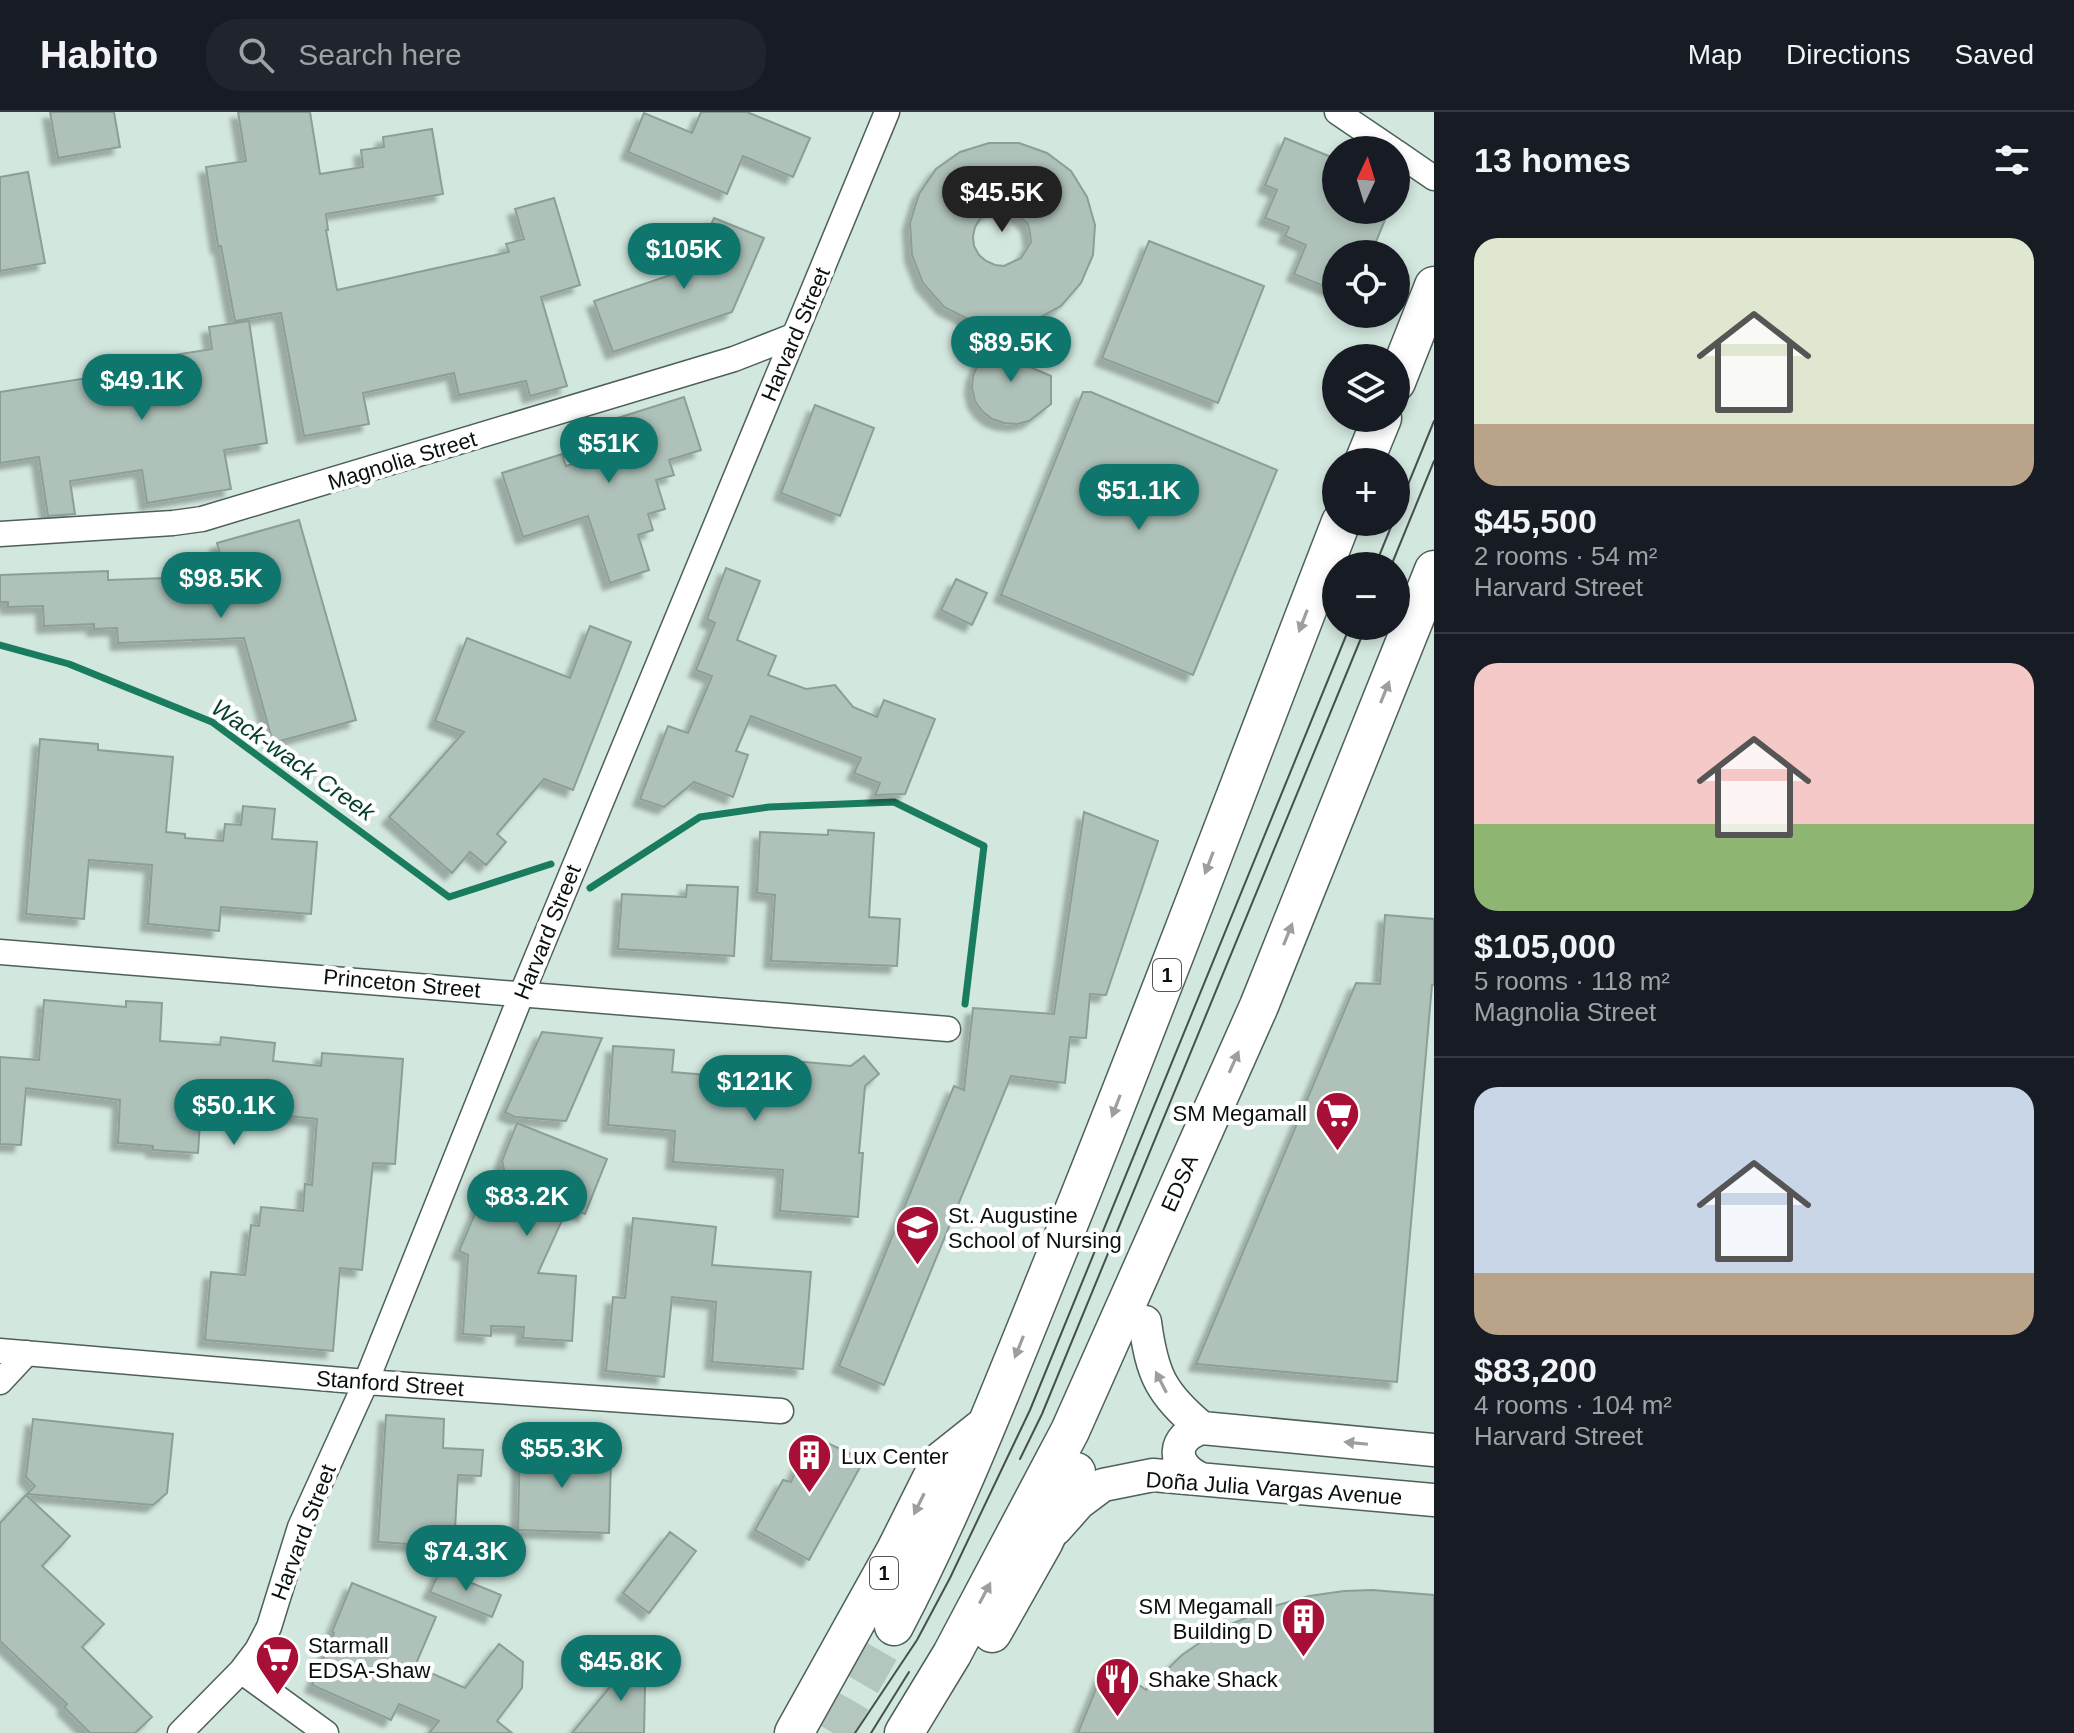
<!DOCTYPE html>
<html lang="en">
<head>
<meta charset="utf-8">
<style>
	body { margin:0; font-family:Helvetica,sans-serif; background:#20242c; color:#f1f3f6; height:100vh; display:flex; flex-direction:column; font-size:30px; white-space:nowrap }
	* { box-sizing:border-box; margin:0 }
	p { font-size:26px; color:#9ea1a6 }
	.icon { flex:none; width:44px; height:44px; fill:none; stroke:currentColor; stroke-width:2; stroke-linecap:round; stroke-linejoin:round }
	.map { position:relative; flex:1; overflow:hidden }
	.side { display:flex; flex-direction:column; background:#171b24; width:640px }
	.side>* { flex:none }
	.needle { width:52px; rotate:4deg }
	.tools { position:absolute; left:1322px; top:24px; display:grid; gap:16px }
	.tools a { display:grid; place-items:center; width:88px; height:88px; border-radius:50%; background:#171b24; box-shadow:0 4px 12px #0003; font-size:40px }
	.price { position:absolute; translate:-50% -68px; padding:0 18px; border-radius:28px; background:#0f766e; color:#fff; font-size:26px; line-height:52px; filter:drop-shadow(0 2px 4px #0008) }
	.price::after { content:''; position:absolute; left:50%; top:48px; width:24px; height:18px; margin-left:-12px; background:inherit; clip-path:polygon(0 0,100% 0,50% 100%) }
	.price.current { background:#222; color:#fff }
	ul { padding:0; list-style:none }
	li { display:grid; align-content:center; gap:16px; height:424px; padding:0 40px }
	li+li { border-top:2px solid #363941 }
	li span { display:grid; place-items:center; height:248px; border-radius:24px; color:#555 }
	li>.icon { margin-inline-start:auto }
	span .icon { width:144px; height:144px; fill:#fffc; stroke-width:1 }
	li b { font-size:34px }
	h2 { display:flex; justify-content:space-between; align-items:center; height:96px; padding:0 40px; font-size:34px }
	header { display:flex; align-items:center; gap:48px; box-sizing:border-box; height:112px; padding:0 40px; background:#171b24; border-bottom:2px solid #363941 }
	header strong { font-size:38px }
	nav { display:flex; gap:44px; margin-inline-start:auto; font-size:28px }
	.search { width:560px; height:72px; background:#20242c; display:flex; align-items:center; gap:20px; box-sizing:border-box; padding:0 28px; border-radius:32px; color:#9ea1a6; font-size:30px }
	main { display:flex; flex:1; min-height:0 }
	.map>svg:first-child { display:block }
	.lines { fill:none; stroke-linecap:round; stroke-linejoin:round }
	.stream { stroke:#1a7c5e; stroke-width:7 }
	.building { fill:#aec2b9; stroke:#8c9f96; stroke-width:2; fill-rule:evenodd; filter:url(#shadow) }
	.trunk-tunnel { stroke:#b4c7bf; stroke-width:38; stroke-dasharray:38 19; stroke-linecap:butt }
	.minor-casing { stroke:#4e6058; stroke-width:27 }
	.secondary-casing { stroke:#4e6058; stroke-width:35 }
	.trunk-casing { stroke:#4e6058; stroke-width:41 }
	.minor { stroke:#fff; stroke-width:24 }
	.secondary { stroke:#fff; stroke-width:32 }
	.trunk { stroke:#fff; stroke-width:38 }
	.tram { stroke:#46514c; stroke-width:2 }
	.oneway { fill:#9d9f9e }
	.labels { text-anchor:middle; stroke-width:8; stroke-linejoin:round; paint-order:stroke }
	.shield { fill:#fff; stroke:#535856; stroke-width:2 }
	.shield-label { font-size:20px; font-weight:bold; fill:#09100d }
	.street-label { font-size:22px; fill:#09100d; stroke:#fff }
	.poi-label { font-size:22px; fill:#09100d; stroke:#fff; text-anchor:start }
	.water-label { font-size:24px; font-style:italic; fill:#073f2d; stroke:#fff }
</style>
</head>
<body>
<header>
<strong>Habito</strong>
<div class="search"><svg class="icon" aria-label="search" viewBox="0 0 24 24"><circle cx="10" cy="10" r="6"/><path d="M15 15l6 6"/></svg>Search here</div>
<nav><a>Map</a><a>Directions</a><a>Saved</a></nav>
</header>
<main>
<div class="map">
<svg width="1434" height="1621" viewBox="0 0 1434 1621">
	<defs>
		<filter id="shadow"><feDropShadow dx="-7" dy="7" stdDeviation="2" flood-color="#0004"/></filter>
	</defs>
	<rect width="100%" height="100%" fill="#d2e7de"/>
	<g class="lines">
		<!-- stream -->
		<path class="stream" d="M0,533L69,552L212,610L449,785L551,752
			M590,776L700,705L769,695L894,690L984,734L965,892"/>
	</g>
	<!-- building -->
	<path class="building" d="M50,0H114L120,35L58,46Z
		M238,0H310L320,62L363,55L361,38L384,35L383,25L432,17L443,82L326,102L328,118H326L337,178L509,140L506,132L524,127L515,97L554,86L580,173L541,185L567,274L530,284L526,269L459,283L454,261L363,281L369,312L304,324L281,201L235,209L221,134H218L206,55L246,49Z
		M701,0H747L810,26L793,65L743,44L727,82L628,40L644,1L692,21Z
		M1285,26L1336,47V98H1389L1371,142H1336V179L1294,162L1306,133L1285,124L1289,115L1265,106L1277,78L1265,73Z
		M989,31H1019L1047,41L1071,59L1087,85L1095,113L1093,143L1081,171L1061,194L1019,217L972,209L944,195L923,171L912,143L910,111L919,82L936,57L960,40ZM995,97L1014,99L1028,112L1030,121L1031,130L1021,146L1004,154L995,153L986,149L979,143L974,134L973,125L975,115L980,107L986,101Z
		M28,60L45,151L0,159V65Z
		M714,106L764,126L732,200L613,240L594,189L691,156Z
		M1149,129L1264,174L1218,291L1102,246Z
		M249,209L267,331L224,338L231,377L147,391L142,358L70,369L75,402L48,404L39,345L0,351V280L125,260L124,251L212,237L209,215Z
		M1003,223L1036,242L1030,255L1051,264V292L1029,309L1017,312L1004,311L992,307L982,299L975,289L972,276L973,264L978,252Z
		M1083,280H1091L1277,358L1193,563L1001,483Z
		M684,285L701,338L669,348L674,363L656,368L665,397L648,402L653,418L638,423L649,458L610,471L588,404L523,425L502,361L562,342L566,354L614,339L605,310Z
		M815,293L874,316L840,404L781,381Z
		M299,408L356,608L273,631L244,526L118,531L117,516L94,517V512L44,514L43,494L8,495V490H0V463L108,459V468L226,464L217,431Z
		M726,456L760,469L737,528L776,544L768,563L806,577L835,573L853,595L877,605L884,588L935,607L905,682L875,683L880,671L854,661L861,646L751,604L736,639L748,643L733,685L694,670L664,695L640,687L668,614L688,621L712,564L696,558L715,511L707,507Z
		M956,467L987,481L972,513L941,498Z
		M590,514L631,530L573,678L544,667L497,722L506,730L486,753L470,740L452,761L389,705L464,620L435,609L467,526L570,566Z
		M40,627L98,632V638L173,645L166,720L185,722V726L223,729L225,712L241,713L243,694L275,697L272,727L317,730L311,802L221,795L219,819L148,812L152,753L89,748L84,807L26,802Z
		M1084,700L1158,729L1106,883L1090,882L1086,926L1070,925L1065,971L1011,964L884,1273L839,1254L954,974L964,978L973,896L1054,902Z
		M828,718L874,721L869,805L900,807L897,854L771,849L775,783L757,781L760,720L828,723Z
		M687,773L738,775L734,844L618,837L622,782L686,785Z
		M1385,803L1434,807V873H1432L1397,1270L1196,1252L1356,871L1380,872Z
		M44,888L126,895V889L162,891L160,929L220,933L221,925L275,931L273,949L321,954L322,941L403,947L395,1052L373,1051L362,1158L340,1156L333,1239L205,1228L211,1160L245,1163L251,1113L259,1114L261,1095L303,1099L305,1072L312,1073L317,1007L201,995L198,1041L153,1038V1034L118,1031L120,988L26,976L21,1033L0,1032V945L39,948Z
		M542,920L602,926L566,1009L515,1005L505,1000Z
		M613,934L674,938L672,960L744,966L743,971L790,974L793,949L851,954L864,944L879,962L865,974L859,1041H863L858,1105L780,1099L783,1058L673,1050L675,1019L608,1013Z
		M517,1011L607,1047L585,1102L568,1095L538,1161L576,1164L572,1229L523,1226L524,1215L491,1214V1224L463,1222L468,1143L459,1139L488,1071L509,1079L502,1049Z
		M633,1106L716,1115L712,1153L811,1160L803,1257L712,1250L716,1190L672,1185L664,1265L606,1259L613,1185L625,1186Z
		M386,1303L444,1307L443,1336L483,1338L481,1364L458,1363L454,1435L378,1430Z
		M33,1307L173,1322L167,1381L153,1393L27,1382L35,1374L26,1365Z
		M810,1323L864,1348L809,1448L755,1418L783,1368L791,1370Z
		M520,1328L565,1329L564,1343L611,1347L609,1421L518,1418Z
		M26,1383L70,1424L42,1454L104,1512L82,1535L152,1605L135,1621H90L64,1595L67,1592L0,1529V1411Z
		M670,1420L696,1439L649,1501L623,1481Z
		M440,1458L501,1483L492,1505L430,1480Z
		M352,1471L436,1505L415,1554L465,1576L499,1532L523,1550L522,1576L497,1609L512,1621H429L439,1609L399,1592L391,1608L312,1573L334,1521L332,1520Z
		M1372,1478L1434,1483V1621H1078L1107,1550L1146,1578L1182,1543L1220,1517L1268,1496L1309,1484L1344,1479Z
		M646,1531L644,1621H572Z"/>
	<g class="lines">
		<!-- trunk-tunnel -->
		<path class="trunk-tunnel" d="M833,1621L894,1514"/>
		<defs>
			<path id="minor" d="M1337,0L1393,38
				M1396,40L1434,66
				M0,422L173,411L202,407L734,247L793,224
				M0,840L948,917
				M0,1239L366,1270L781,1299
				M0,1270L27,1241
				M241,1559L326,1621
				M180,1621L241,1559L257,1538L269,1515L300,1415L366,1270L522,881L887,0"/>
			<path id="secondary" d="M1145,1210C1152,1263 1161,1282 1202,1316L1434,1338
				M1199,1366C1171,1353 1172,1325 1202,1316
				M1056,1417L1079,1391L1103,1373L1153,1363L1434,1388"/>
			<path id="trunk" d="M1396,270L1434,174
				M1364,350L1382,306
				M894,1514C957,1394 1005,1268 1056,1143C1155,900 1246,654 1341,410
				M992,1521L1043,1431L1076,1360
				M794,1621L896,1438L940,1350L984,1315
				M904,1621L952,1542L1070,1319L1259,894L1434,458"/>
		</defs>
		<!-- minor casing -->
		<use href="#minor" class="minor-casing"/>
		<!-- secondary casing -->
		<use href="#secondary" class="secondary-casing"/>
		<!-- trunk casing -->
		<use href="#trunk" class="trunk-casing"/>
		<!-- minor -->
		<use href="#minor" class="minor"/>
		<!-- secondary -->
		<use href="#secondary" class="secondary"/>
		<!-- trunk -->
		<use href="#trunk" class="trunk"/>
		<!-- tram -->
		<path class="tram" d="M1396,402L1434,309
			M1375,454L1393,410
			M1391,454L1434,349
			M1020,1347L1042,1302L1366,514
			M855,1621L917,1528L950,1466L1030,1298L1350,514
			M871,1621L909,1560"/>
	</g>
	<!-- one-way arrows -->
	<defs><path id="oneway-solid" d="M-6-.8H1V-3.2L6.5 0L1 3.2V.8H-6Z" transform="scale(2)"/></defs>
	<g class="oneway">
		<use href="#oneway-solid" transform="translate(1303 509) rotate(111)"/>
		<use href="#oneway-solid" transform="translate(1385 580) rotate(-68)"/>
		<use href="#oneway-solid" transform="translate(1209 751) rotate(111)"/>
		<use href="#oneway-solid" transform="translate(1288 822) rotate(-68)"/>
		<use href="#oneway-solid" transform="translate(1234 950) rotate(-66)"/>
		<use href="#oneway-solid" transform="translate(1116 994) rotate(111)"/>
		<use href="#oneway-solid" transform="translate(1019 1235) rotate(112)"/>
		<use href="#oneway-solid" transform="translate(1161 1270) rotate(-117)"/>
		<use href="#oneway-solid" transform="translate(1356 1331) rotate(-174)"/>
		<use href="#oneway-solid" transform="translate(919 1392) rotate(116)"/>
		<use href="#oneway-solid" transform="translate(985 1481) rotate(-62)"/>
	</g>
	<!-- icons -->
	<defs>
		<symbol id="supermarket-pin" viewBox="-11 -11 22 30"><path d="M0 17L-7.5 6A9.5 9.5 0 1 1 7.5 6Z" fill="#a80f36" stroke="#fff"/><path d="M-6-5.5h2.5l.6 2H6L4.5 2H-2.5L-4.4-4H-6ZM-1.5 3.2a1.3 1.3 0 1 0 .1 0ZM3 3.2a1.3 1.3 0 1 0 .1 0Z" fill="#fff"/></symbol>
		<symbol id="university-pin" viewBox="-11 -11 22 30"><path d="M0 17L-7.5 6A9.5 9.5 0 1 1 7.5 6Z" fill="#a80f36" stroke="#fff"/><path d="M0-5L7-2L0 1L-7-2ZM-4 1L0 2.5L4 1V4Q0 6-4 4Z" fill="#fff"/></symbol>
		<symbol id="building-pin" viewBox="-11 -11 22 30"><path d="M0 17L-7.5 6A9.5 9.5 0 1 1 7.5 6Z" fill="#a80f36" stroke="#fff"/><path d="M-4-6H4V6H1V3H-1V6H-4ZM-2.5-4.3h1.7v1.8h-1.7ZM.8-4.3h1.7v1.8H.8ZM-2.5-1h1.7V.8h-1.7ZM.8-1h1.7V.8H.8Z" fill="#fff"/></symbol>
		<symbol id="restaurant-pin" viewBox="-11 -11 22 30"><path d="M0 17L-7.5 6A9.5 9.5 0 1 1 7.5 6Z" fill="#a80f36" stroke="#fff"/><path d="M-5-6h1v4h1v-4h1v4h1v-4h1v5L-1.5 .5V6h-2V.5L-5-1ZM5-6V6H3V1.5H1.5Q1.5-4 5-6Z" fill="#fff"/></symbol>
	</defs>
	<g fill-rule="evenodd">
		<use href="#supermarket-pin" x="1312" y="976" width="51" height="69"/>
		<use href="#university-pin" x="892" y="1090" width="51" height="69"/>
		<use href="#building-pin" x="784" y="1318" width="51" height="69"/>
		<use href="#building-pin" x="1278" y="1482" width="51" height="69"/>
		<use href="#supermarket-pin" x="252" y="1520" width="51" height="69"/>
		<use href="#restaurant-pin" x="1092" y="1542" width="51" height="69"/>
	</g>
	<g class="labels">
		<!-- shield labels -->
		<g class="shield">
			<rect x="1153" y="847" width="28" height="32" rx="6"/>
			<rect x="870" y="1445" width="28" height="32" rx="6"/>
		</g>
		<g class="shield-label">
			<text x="1167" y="870">1</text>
			<text x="884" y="1468">1</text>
		</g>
		<!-- street labels -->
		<g class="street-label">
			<text transform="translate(795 222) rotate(-67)" y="8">Harvard Street</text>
			<text transform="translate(402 348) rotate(-17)" y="8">Magnolia Street</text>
			<text transform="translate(547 820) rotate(-68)" y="8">Harvard Street</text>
			<text transform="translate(402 871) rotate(5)" y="8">Princeton Street</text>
			<text transform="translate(1179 1071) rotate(-66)" y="8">EDSA</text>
			<text transform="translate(390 1271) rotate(4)" y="8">Stanford Street</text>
			<text transform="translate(1274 1376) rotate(4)" y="8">Doña Julia Vargas Avenue</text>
			<text transform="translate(303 1420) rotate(-69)" y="8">Harvard Street</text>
		</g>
		<!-- poi labels -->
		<g class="poi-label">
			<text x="1307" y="1009" text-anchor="end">SM Megamall</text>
			<text x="948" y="1111">St. Augustine<tspan x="948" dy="25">School of Nursing</tspan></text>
			<text x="841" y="1352">Lux Center</text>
			<text x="1273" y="1502" text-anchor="end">SM Megamall<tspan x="1273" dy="25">Building D</tspan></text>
			<text x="308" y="1541">Starmall<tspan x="308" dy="25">EDSA-Shaw</tspan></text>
			<text x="1148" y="1575">Shake Shack</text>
		</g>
		<!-- water labels -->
		<g class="water-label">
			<text transform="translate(293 648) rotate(35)" y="8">Wack-wack Creek</text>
		</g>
	</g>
</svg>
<div class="tools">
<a><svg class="needle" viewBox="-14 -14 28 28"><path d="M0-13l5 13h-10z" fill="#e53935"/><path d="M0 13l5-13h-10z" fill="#9ea1a6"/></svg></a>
<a><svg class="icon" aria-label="locate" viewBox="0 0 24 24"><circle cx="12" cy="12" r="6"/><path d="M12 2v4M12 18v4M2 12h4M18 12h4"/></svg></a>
<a><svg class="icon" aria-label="layers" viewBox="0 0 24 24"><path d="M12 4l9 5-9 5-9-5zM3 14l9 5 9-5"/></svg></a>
<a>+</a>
<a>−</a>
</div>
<b class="price current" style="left:1002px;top:122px">$45.5K</b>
<b class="price" style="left:684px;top:179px">$105K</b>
<b class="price" style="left:1011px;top:272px">$89.5K</b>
<b class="price" style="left:142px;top:310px">$49.1K</b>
<b class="price" style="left:609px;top:373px">$51K</b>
<b class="price" style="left:1139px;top:420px">$51.1K</b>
<b class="price" style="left:221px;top:508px">$98.5K</b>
<b class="price" style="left:755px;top:1011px">$121K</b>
<b class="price" style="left:234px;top:1035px">$50.1K</b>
<b class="price" style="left:527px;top:1126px">$83.2K</b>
<b class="price" style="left:562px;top:1378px">$55.3K</b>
<b class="price" style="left:466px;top:1481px">$74.3K</b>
<b class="price" style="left:621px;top:1591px">$45.8K</b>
</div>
<section class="side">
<h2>13 homes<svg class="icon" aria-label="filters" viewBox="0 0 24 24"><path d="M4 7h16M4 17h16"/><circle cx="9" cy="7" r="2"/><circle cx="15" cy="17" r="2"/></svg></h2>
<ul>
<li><span style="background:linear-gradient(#dfe7d0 75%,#b9a48a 0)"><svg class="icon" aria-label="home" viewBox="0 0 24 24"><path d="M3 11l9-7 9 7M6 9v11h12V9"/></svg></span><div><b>$45,500</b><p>2 rooms · 54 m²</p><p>Harvard Street</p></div></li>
<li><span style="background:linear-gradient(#f6c9c9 65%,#8fb573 0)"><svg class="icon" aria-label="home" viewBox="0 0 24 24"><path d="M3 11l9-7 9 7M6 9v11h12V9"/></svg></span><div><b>$105,000</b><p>5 rooms · 118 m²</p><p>Magnolia Street</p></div></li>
<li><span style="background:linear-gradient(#c9d6e8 75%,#b9a48a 0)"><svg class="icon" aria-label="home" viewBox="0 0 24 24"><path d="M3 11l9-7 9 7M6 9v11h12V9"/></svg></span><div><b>$83,200</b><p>4 rooms · 104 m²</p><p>Harvard Street</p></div></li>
</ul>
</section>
</main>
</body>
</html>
